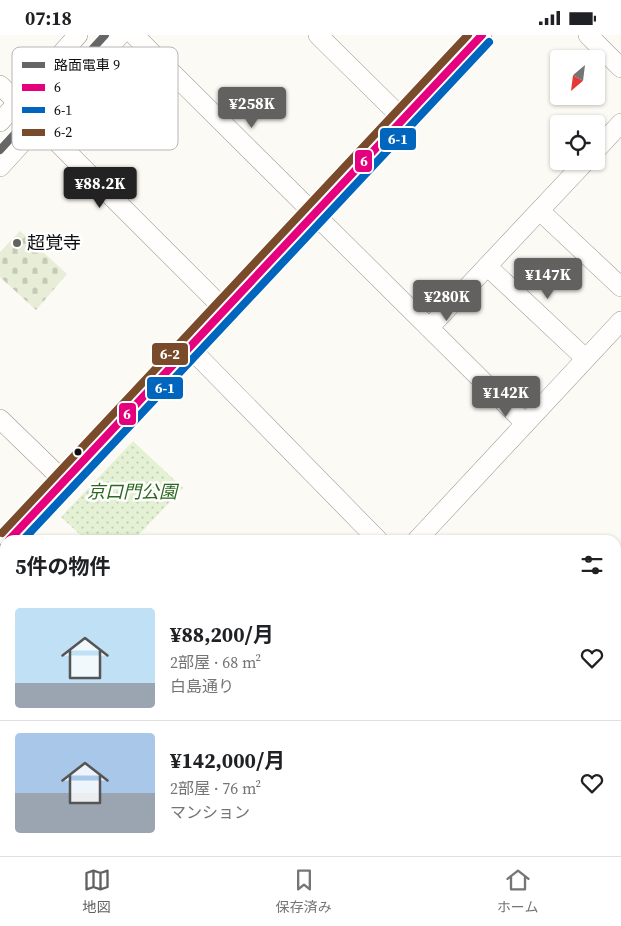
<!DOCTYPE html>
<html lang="ja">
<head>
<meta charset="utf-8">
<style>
	body { margin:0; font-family:"Source Serif 4","Noto Sans JP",serif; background:#f6f6f6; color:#202124; height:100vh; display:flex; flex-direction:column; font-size:19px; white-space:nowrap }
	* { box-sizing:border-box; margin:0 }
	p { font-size:16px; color:#757577 }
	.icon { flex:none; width:28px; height:28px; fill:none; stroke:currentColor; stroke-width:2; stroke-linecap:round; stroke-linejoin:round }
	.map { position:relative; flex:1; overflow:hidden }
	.panel { position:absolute; left:0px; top:500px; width:621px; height:321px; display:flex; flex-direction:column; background:#fff; border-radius:15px 15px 0 0; box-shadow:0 1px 4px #0004 }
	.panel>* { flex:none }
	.needle { width:32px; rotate:208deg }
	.buttons { position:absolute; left:550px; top:15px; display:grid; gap:10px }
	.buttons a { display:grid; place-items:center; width:55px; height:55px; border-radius:5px; background:#fff; box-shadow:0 1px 4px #0004; font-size:25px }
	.price { position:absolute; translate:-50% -42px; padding:0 11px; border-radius:5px; background:#62615f; color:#fff; font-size:16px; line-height:32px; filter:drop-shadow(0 1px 2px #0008) }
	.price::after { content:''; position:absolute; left:50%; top:30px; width:15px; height:11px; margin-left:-8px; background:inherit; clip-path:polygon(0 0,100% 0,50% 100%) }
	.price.current { background:#222; color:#fff }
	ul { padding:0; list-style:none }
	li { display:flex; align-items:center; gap:15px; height:125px; padding:0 15px }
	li+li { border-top:1px solid #e0e0e0 }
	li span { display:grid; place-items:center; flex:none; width:140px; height:100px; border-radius:5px; color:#555 }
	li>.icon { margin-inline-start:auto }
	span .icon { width:60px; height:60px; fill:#fffc; stroke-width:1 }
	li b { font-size:21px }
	h2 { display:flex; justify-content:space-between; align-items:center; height:60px; padding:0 15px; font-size:21px }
	.status { display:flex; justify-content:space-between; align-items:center; height:35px; padding:0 25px; background:#fff; direction:ltr }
	.status svg { height:14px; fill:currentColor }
	.dock { display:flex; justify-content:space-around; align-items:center; height:70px; border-top:1px solid #e0e0e0; background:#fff; font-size:14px; color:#757577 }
	.dock a { display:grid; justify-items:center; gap:2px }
	.dock .current { color:#62615f }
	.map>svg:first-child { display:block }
	.cemetery { fill:url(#cemetery-stones) }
	.park { fill:url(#park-dots) }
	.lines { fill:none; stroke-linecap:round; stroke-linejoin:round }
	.minor-casing { stroke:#969592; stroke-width:20 }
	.minor { stroke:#fffefd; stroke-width:19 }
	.bus-1-casing { stroke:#fff; stroke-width:11 }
	.bus-2-casing { stroke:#fff; stroke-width:11 }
	.bus-3-casing { stroke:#fff; stroke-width:11 }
	.bus-1 { stroke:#e5007d; stroke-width:8 }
	.bus-2 { stroke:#0065bd; stroke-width:8 }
	.bus-3 { stroke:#7a4b2a; stroke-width:8 }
	.tram-1-casing { stroke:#fff; stroke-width:11 }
	.tram-1 { stroke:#666; stroke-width:8 }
	.poi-dot { fill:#62615f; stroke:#fff; stroke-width:2 }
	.bus-dot { fill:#0f0f0f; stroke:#fff; stroke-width:2 }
	.labels { text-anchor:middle; stroke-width:5; stroke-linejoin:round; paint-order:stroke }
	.poi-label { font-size:18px; fill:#0f0f0f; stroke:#fff; text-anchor:start }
	.park-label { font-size:18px; font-style:italic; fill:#2c681d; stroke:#fff }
	.key { fill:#fff; stroke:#b7b7b7; stroke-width:1 }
	.key-label { font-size:14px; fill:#0f0f0f }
	.line-badge { stroke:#fff; stroke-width:2 }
	.badge-label { font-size:14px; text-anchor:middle; font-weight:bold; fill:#fff }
</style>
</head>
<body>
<div class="status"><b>07:18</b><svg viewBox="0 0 49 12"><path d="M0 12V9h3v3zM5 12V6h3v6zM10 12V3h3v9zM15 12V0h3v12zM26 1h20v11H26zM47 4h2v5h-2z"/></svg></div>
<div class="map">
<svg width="621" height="821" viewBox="0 0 621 821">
	<defs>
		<pattern id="cemetery-stones" width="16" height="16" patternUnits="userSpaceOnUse" patternTransform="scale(1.25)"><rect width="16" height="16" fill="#e7edd7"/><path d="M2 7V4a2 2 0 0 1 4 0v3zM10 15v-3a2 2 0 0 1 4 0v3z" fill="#c5cab7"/></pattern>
		<pattern id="park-dots" width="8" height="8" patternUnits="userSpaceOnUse" patternTransform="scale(1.25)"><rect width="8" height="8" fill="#e5f1d4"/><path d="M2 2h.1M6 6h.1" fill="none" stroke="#c3cdb5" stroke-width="1.8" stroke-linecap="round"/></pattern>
	</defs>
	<rect width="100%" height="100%" fill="#fcfaf4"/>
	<!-- cemetery -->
	<path class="cemetery" d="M20,196L67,239L36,275L0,242V217Z"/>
	<!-- park -->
	<path class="park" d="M133,406L183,453L134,505H86L61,482Z"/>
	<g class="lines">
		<defs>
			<path id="minor" d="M134,0L525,388
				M318,0L403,84
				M588,0L621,33
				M0,50L225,275
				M0,87L78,0
				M596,115L621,88
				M0,132L120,0
				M540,176L621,252
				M487,231L585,323
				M429,293L586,126
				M189,312L378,505
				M0,384L64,446
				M9,505L482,0
				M417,505L621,286
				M0,535L5,540
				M616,697L621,692
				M616,744L621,749
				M288,816L293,821
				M117,821L121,816
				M492,821L497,816"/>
		</defs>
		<!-- minor casing -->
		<use href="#minor" class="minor-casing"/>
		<!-- minor -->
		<use href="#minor" class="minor"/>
		<defs>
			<path id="bus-1" d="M9,505L482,0"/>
			<path id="bus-2" d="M23,505L489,7"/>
			<path id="bus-3" d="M2,498L468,0"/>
		</defs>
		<!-- bus-1 casing -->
		<use href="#bus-1" class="bus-1-casing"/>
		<!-- bus-2 casing -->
		<use href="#bus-2" class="bus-2-casing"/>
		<!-- bus-3 casing -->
		<use href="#bus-3" class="bus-3-casing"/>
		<!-- bus-1 -->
		<use href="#bus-1" class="bus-1"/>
		<!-- bus-2 -->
		<use href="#bus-2" class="bus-2"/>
		<!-- bus-3 -->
		<use href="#bus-3" class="bus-3"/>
		<defs>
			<path id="tram-1" d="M0,115L105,0"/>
		</defs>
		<!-- tram-1 casing -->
		<use href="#tram-1" class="tram-1-casing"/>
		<!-- tram-1 -->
		<use href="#tram-1" class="tram-1"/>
	</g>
	<!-- markers -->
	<circle class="poi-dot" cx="17" cy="208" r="5"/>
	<circle class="bus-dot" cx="78" cy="417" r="4.5"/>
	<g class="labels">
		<!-- poi labels -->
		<g class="poi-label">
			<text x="27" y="214">超覚寺</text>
		</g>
		<!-- park labels -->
		<g class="park-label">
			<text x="132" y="463">京口門公園</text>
		</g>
	</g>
	<!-- legend -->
	<rect x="12" y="12" width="166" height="103" rx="8" class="key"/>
	<rect x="22" y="27" width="23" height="6" fill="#666"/>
	<rect x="22" y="49" width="23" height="7" fill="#e5007d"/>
	<rect x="22" y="72" width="23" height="6" fill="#0065bd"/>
	<rect x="22" y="94" width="23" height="7" fill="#7a4b2a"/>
	<g class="key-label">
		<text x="54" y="35">路面電車 9</text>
		<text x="54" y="57">6</text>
		<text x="54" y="80">6-1</text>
		<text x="54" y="102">6-2</text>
	</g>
	<g class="line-badge">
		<rect x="379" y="92" width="38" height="24" rx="5" fill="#0065bd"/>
		<rect x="354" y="114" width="19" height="24" rx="5" fill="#e5007d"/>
		<rect x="151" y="307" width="38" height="24" rx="5" fill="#7a4b2a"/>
		<rect x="146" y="341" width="38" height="24" rx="5" fill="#0065bd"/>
		<rect x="118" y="367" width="19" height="24" rx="5" fill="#e5007d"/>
	</g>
	<g class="badge-label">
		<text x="398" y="109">6-1</text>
		<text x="364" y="131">6</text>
		<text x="170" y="324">6-2</text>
		<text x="165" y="358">6-1</text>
		<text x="127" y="384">6</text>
	</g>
</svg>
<div class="buttons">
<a><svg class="needle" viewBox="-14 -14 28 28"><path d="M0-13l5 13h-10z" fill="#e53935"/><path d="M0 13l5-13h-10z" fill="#757577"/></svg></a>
<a><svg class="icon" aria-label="locate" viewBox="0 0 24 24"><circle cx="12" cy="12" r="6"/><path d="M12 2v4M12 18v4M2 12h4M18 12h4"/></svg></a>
</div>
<b class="price" style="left:252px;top:94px">¥258K</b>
<b class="price current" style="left:100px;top:174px">¥88.2K</b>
<b class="price" style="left:548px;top:265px">¥147K</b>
<b class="price" style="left:447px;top:287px">¥280K</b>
<b class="price" style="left:506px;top:383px">¥142K</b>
<section class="panel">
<h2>5件の物件<svg class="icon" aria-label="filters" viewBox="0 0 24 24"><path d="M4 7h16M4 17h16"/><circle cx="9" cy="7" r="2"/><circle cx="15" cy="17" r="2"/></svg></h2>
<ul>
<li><span style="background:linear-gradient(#bfe0f5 75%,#9aa5b1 0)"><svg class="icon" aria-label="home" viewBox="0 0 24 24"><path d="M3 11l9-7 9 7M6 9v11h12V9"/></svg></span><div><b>¥88,200/月</b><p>2部屋 · 68 m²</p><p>白島通り</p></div><svg class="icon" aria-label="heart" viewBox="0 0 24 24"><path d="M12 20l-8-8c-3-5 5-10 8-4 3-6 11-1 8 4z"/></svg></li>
<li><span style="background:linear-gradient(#a9c7e8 60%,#9aa5b1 0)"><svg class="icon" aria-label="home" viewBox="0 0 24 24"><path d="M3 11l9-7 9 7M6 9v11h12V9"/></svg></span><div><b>¥142,000/月</b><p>2部屋 · 76 m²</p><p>マンション</p></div><svg class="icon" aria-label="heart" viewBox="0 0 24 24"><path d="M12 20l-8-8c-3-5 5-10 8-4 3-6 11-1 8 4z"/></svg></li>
</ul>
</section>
</div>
<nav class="dock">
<a class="current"><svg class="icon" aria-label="map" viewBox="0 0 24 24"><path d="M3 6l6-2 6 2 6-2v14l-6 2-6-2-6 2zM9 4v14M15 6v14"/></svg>地図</a>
<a><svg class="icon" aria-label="saved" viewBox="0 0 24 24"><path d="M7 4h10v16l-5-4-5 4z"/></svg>保存済み</a>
<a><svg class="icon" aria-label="home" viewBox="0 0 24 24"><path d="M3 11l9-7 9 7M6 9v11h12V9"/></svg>ホーム</a>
</nav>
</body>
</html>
